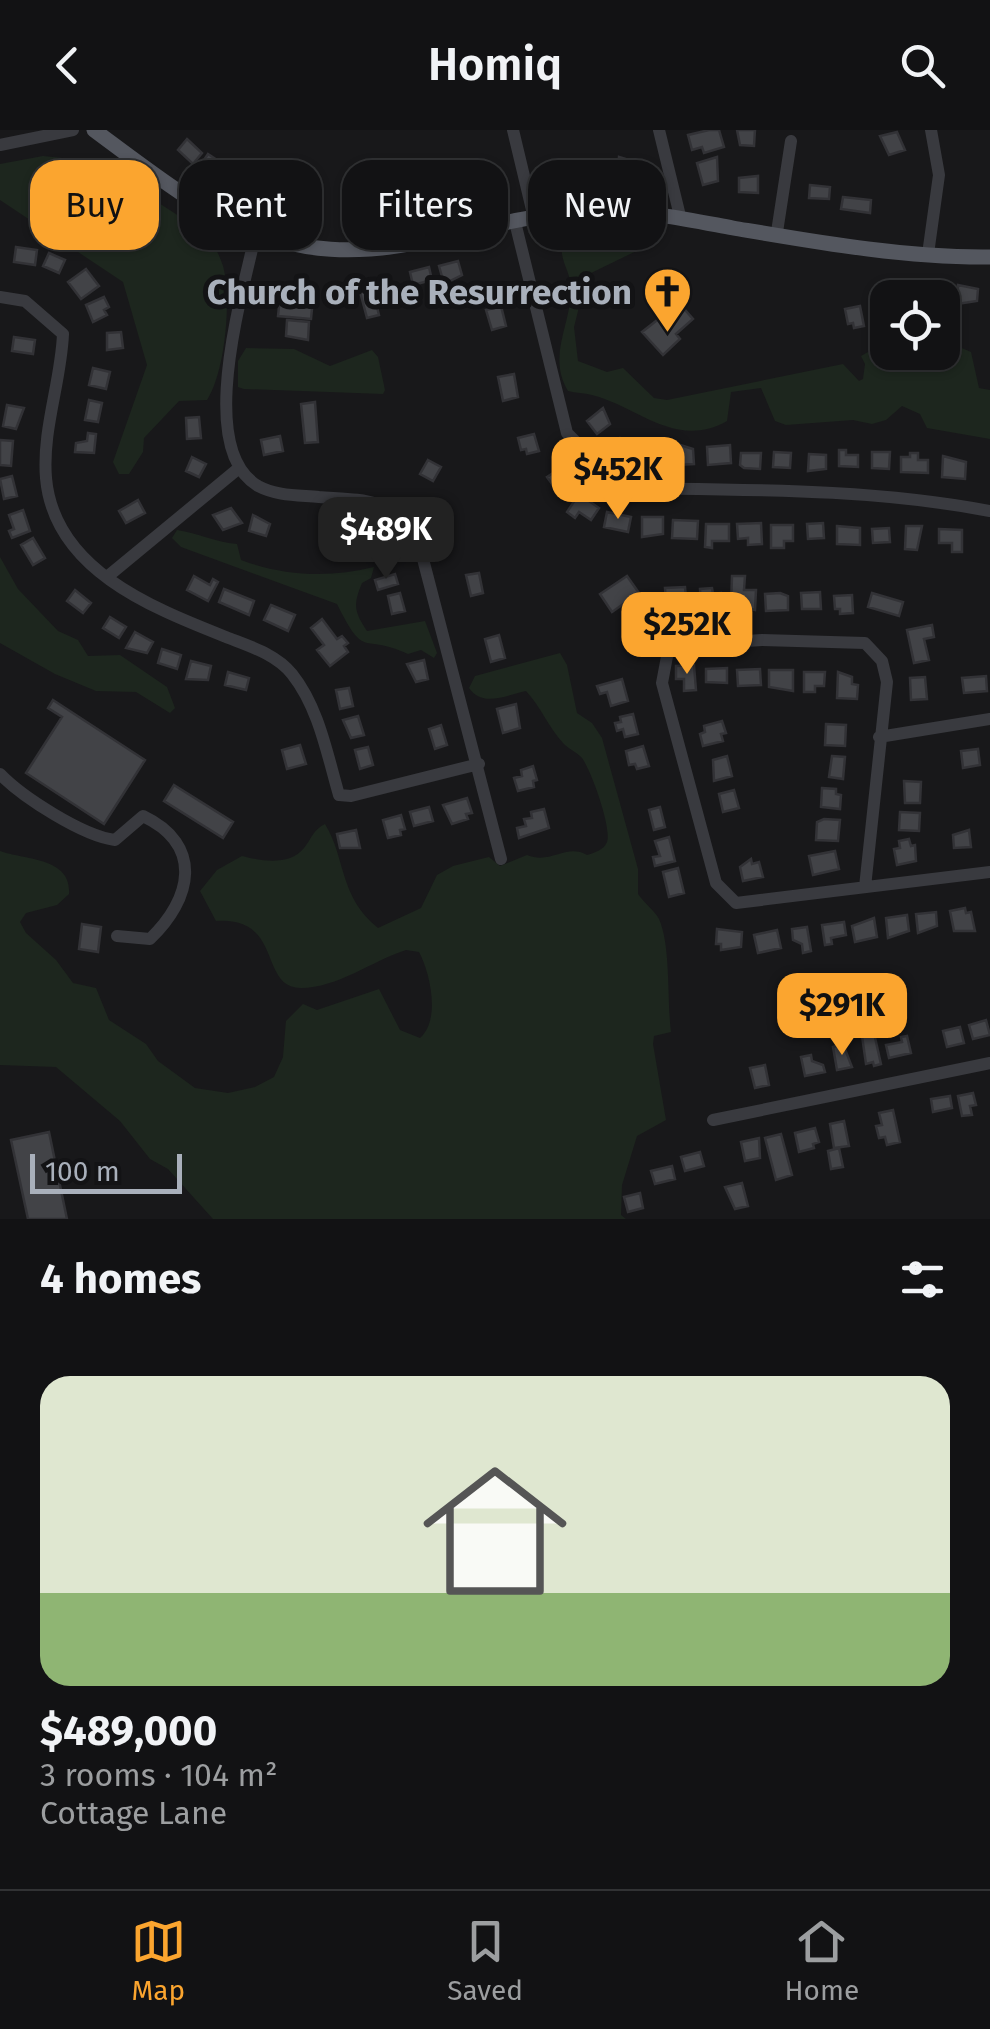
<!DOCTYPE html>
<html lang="en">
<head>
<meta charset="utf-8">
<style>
	body { margin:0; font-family:"Fira Sans",sans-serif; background:#1f2022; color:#f1f3f6; height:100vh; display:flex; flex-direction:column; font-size:38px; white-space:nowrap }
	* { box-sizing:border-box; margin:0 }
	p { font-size:32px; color:#9c9ea0 }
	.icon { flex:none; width:55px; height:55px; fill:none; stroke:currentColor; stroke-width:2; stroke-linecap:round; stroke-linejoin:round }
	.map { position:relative; height:1089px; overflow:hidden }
	.sheet { display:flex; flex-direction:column; background:#121214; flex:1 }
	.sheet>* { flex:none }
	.banner { position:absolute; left:30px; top:30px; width:930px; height:90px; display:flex; gap:20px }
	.tools { position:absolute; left:870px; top:150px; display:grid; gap:20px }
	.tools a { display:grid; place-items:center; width:90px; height:90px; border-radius:20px; background:#121214; box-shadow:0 2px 8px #0004,0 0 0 2px #313234; font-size:50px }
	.scale { position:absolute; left:30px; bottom:25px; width:152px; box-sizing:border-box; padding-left:10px; border:5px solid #a9b0bb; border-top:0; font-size:28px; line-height:35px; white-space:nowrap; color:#a9b0bb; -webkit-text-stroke:8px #131315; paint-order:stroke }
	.price { position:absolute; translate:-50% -85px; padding:0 22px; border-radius:20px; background:#fba52f; color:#111; font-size:32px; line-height:65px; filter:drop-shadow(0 2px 5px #0008) }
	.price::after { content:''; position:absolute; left:50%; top:60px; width:30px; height:22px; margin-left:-15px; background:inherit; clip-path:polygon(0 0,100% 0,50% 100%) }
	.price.current { background:#222; color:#fff }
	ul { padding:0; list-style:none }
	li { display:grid; align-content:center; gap:20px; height:530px; padding:0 40px }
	li span { display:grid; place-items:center; height:310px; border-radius:30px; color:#555 }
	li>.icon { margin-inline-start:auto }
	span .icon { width:180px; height:180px; fill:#fffc; stroke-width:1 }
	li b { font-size:42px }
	h2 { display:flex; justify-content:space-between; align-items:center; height:120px; padding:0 40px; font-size:42px }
	.pill { padding:0 35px; border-radius:30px; background:#121214; box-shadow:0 2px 8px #0004,0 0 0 2px #313234; font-size:35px; line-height:90px }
	.pill.current { background:#fba52f; color:#111 }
	header { display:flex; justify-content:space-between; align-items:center; height:130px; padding:0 40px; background:#121214; font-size:45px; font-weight:600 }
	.dock { display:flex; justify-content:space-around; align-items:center; height:140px; border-top:2px solid #313234; background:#121214; font-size:28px; color:#9c9ea0 }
	.dock a { display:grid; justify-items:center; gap:5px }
	.dock .current { color:#fba52f }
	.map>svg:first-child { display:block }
	.green { fill:#1d261e }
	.building { fill:#424347; stroke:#323236; stroke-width:2.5 }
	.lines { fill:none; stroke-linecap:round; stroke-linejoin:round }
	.minor { stroke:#393a3f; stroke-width:12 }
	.major { stroke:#54575f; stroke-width:15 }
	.labels { text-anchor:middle; stroke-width:10; stroke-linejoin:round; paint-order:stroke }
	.poi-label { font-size:35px; font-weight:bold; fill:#a9b0bb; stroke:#131315; text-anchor:end }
</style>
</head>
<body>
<header><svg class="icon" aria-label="back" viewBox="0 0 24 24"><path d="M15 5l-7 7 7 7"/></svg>Homiq<svg class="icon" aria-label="search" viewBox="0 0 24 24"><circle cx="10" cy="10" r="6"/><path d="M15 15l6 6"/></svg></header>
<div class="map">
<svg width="990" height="1089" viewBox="0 0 990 1089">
	<rect width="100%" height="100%" fill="#18181a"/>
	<!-- green -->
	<path class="green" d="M43,26L111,33L145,64L182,88L207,99C212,111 219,124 223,136C232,169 225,243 207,270L179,271L144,308L143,322L129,344H119L113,332L147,235L123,152L0,70V34Z
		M650,97L661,109L587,145L574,197L578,231L607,242L623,238L654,268L667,270L843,234L859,251L863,249L865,234L861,226L875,218L887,191L888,222H942L943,216H957L971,222L979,258L990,260V309L927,298L920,284L902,276L886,290L872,294L853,290L786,295L775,291L761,258L731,262L727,291C676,320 637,276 592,265C584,263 576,263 568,261C547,225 571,196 571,159C571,139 557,131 563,106L582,107L605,101Z
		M246,218L294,219L330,236L372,220L378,227L385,260L383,264L244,259L238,257V231Z
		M177,400C198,403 215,412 237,414L241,430C284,446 330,448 374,437L371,448L362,453C353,475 354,481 367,501L425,491L437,523L434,528L421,520L408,524C361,502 366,532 337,474L181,417L172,408Z
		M0,427L18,459L58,501L78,510L88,526L120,525L167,557L175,578L170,583L136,562L96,561L55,544L0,513Z
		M560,523L567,535L577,583L592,593L602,608L638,739V764C644,773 655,781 659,789C671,816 667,870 671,902L654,906L653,914L666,990L637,1006L622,1055L621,1085L626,1089H213L168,1039L150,1029L120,991L56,937L0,935V721C24,730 72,727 69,764L57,775L26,783L20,792L26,803L56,830L73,853L96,858L109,890L146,914L158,931L195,958L228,963L255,957L274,947L283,927L286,891L303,874L317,880L379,859L400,900L420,908C441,890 430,842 419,822L406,820C372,831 337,858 301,858C258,858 284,786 216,791L200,761L217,740L242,726C261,731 290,736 304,718C312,708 313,700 325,694C346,728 339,767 378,798L421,778L437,745L453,736L489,727L500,736L527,725C551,735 566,713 587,725C594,723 604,720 607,712C612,698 591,640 582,628C577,622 568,619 563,613C549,598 541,577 526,561C506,565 483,578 469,558L475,546Z"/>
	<!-- building -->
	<path class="building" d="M709,0H719L724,17L704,23L702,17L692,20L688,5Z
		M737,0H755L754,16L740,15Z
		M897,2L905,20L889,25L880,6Z
		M187,9L202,23L193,34L178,20Z
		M208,24L229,38L222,50L200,36Z
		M619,27L642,34L641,49L617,47Z
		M717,27L718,51L703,55L697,33Z
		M571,31L574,49L555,53L552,35Z
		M581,31H608V46L582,47Z
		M464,33L462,47L445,51L442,38Z
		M492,35L498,56L482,60L477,39Z
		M238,44L252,52L245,64L231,56Z
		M758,46V63L739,62V48Z
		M381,49L384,60L363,66L360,55Z
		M810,55L830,57L829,69L809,68Z
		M843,67L871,70L870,83L841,79Z
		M16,117L37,120L35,135L14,132Z
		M49,123L65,130L59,143L43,136Z
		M458,131L462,145L444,154L439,136Z
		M429,137L432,150L413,155L410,142Z
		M86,139L99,156L81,169L68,152Z
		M381,152L387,175L377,177L379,185L367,188L359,158Z
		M958,155L978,159L977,171L957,174Z
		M280,166L313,169L311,189L278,186Z
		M104,167L109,177L104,180L107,185L93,192L86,175Z
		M679,173L693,189L676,204L680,209L663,225L642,202Z
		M501,176L506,196L492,200L486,180Z
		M860,176L864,196L854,198L853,193L848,194L845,179Z
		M287,190L309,192L308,210L286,206Z
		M121,202L123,218L107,220V203Z
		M14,207L35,210L33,224L12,221Z
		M93,238L110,242L106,259L89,255Z
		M514,244L518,267L503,271L498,247Z
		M89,270L102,273L98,292L85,290Z
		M315,272L318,312L305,313L301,274Z
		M7,275L24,278L16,299L3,296Z
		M603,278L610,294L597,304L587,291Z
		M199,287L201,308L187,309L186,288Z
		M88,303L96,304L94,323L75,322L76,313L87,311Z
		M534,304L539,321L527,324L526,319L521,320L518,308Z
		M280,306L283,321L264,325L261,310Z
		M620,308L636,313L626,329L612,320Z
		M0,310L13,311L11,336L0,335Z
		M677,314L693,319L694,334L678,335Z
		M730,315L731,333L708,335L707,317Z
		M665,318L666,333L649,334L648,319Z
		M839,320H846V325H858V337L839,336Z
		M774,322L791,323L790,338L773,337Z
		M872,322H890L889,339L872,338Z
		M741,323H761L760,339L744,338L740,335Z
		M910,323H918V330H928V343L901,342V327H910Z
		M809,324L826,325V339L808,341Z
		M943,326L966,332L965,349L942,347Z
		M192,327L206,334L199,347L186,341Z
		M428,330L441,337L433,351L420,344Z
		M559,339L572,357L560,365L547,347Z
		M12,346L17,366L4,369L0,349Z
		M579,364L599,378L591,390L579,382L575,388L567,382Z
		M138,370L145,383L126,393L119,381Z
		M231,378L242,393L223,400L213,385Z
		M23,380L30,401L12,408L9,401L14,399L9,385Z
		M607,382L631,387L628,402L604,397Z
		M253,385L270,394L266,406L249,401Z
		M642,387H663V404L642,407Z
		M673,390L698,391L697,409L672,408Z
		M761,393L762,414L748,415V408L738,409L737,394Z
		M823,393L824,408L808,409L807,394Z
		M706,394H729V411H712V418L705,417Z
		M771,395H793V411H784V418H771Z
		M837,396L860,398V415L837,414Z
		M906,396H922L917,420L905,419Z
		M889,398L890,412L873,413L872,399Z
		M939,399L962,400V422H952V413H939Z
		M33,408L45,428L33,435L21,415Z
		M479,443L483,463L471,466L466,445Z
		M395,444L398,454L378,460L375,450Z
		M194,446L210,455L213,449L218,452L208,471L187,460Z
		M627,446L639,463L612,482L600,464Z
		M732,446H745L744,460H756L755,480L731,475Z
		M685,457L687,478L672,479V473L666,474L665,458Z
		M712,458L713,464L721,463L722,477L701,479L700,459Z
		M224,459L254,471L249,485L219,472Z
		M75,460L91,473L83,483L67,471Z
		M820,462L821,479H802L801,463Z
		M400,463L405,481L392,484L388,466Z
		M780,463L788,466V480L766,481L765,464Z
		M872,463L903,472L899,486L868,477Z
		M852,465L853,483L840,484V479H835L834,466Z
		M271,475L295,485L288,501L264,490Z
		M110,487L126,497L119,508L103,498Z
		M322,489L337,509L342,506L348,513L344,516L348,522L330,536L317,520L324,515L311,498Z
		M932,495L934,507L924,509L929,530L914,533L907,500Z
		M135,502L153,512L147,523L126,518Z
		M499,505L505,528L491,532L485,509Z
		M162,519L181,525L177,539L158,533Z
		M424,530L428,549L416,552L407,534Z
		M191,531L211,536L208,550L186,549Z
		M694,535L696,560L684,561V549H676V536Z
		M727,538V553L706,552V539Z
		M760,539L761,555L738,556L737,540Z
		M769,540H793V561L769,557Z
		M228,542L249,548L246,560L225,555Z
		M804,542H825L824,556H815V562H804Z
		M838,542L852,547V554L858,555L857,569L837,568Z
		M986,546L987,561L964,563L962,548Z
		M925,547L927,569L911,570L910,548Z
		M622,549L628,571L611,576L607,562L600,564L597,556Z
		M349,558L353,576L340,579L336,560Z
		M53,570L145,630L104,694L26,643L62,587L48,578Z
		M516,574L520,598L503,603L497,579Z
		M633,584L638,604L625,607L623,599L617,601L615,593L621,592L620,587Z
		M358,586L364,605L351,608L343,590Z
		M722,591L726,603L721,604L723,611L703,616L700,604L705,602L704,596Z
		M826,594L846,595L845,616L825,615Z
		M441,595L447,615L435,619L429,599Z
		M300,615L306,634L287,639L282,620Z
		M643,616L649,636L637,639L635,634L629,635L626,621Z
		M368,617L373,635L360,639L355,620Z
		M978,619L980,635L963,638L961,621Z
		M727,626L732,646L714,651L713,630Z
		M832,626L845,627L843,649L829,647Z
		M533,636L537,650L533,651L534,657L518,661L514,648L522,646L521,640Z
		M904,651L921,652L920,673H905Z
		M174,655L233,692L223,708L164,671Z
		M822,658L836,659V664L841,665L840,679L821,677Z
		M734,660L739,678L723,682L719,664Z
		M467,668L472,683L466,684L468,689L452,694L443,675Z
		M429,677L433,691L414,696L410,682Z
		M660,677L665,697L654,700L649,680Z
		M544,679L549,698L519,708L517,698L526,696L524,689L532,688L531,682Z
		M900,682L920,683L919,701L899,700Z
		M401,685L405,699L400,700L401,705L388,708L383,690Z
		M824,689L840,690L838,711L816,710L817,692Z
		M356,700L360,718H340L337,704Z
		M969,700L971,717L954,718L953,705Z
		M669,707L675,731L655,736L653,727L660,726L655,711Z
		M909,709L911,716L915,715L916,731L897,735L894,719L900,718L899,711Z
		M835,721L839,739L813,745L809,726Z
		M751,729L752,734L759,732L763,747L743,751L740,737Z
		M678,738L684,763L669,767L663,742Z
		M965,778L966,783L971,782L975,801H954L950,781Z
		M936,782L937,796L918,803L916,784Z
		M907,785L909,801L888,808L886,788Z
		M874,788L877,807L855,812L852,796Z
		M844,792L846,805L831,808L832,814L825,815L822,795Z
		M82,794L101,797L98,822L79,819Z
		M807,797L811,821L803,823L802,814L793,810L792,799Z
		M717,799L742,802L741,817L721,820V814H716Z
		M777,800L781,818L758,823L754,805Z
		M986,890L990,905L973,909L969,895Z
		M960,897L964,913L947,917L943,901Z
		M874,903L881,934L874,936L873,932L866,934L862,906Z
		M907,906L911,923L889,928L886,915L902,912L901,907Z
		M843,914L852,937L837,940L833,917Z
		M811,925L812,931L823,935L825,942L805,946L801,927Z
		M765,935L769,955L755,958L750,938Z
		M973,963L976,975L970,976L972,985L962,986L958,966Z
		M950,966L952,978L933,982L931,969Z
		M893,980L900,1012L887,1015L885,1007L879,1008L876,996L882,995L879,983Z
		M844,991L849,1016L834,1018L830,994Z
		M815,998L819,1012L813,1014L814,1018L799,1022L795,1003Z
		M49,1002L67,1089H28L11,1010Z
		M781,1004L792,1045L776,1050L765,1008Z
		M759,1008L760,1028L745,1031L741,1012Z
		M839,1018L843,1037L831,1039L828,1021Z
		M700,1022L704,1036L685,1041L681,1027Z
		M672,1036L675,1049L655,1054L651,1041Z
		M742,1053L748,1076L735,1079L725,1057Z
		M640,1063L643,1078L628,1082L624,1067Z"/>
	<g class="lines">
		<!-- minor -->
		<path class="minor" d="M513,0L534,88
			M659,0L680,86
			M0,15L73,0
			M515,92L567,303L622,358C744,360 870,358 990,381
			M777,102L791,11
			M255,106C243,163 195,319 258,356C277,366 298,365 319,367C362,370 386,367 416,402L501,729
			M928,124L939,45L931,0
			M0,167L25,171L63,204C61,252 42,300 46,348C54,440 153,478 226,507C249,516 276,524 292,544C319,578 327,624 339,665L351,666L479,634
			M107,447L239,338
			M879,607L990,589
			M0,644C22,667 83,706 115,710L143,686C204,715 192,769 150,809L117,806
			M865,757L887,552L882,531L865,513L762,510L669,516L662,553L716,753L736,773L990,742
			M713,990L990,933"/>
		<!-- major -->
		<path class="major" d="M94,0C207,84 276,143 425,111C484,98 545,80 605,81C649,81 690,90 733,98C816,112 905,128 990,127"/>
	</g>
	<!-- icons -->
	<defs>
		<symbol id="church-pin" viewBox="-11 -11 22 30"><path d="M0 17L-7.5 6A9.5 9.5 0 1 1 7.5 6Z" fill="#fba52f" stroke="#131315"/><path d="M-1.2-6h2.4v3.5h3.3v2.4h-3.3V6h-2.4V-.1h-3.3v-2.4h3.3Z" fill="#111"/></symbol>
	</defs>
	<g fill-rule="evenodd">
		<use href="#church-pin" x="640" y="134" width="55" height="75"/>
	</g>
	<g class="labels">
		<!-- poi labels -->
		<g class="poi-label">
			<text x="632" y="174">Church of the Resurrection</text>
		</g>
	</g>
</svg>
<div class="tools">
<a><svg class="icon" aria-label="locate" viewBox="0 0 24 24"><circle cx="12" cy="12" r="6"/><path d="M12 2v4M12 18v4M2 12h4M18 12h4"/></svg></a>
</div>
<div class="scale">100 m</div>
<b class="price" style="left:618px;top:392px">$452K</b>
<b class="price current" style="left:386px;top:452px">$489K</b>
<b class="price" style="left:687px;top:547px">$252K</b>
<b class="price" style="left:842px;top:928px">$291K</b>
<div class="banner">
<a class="pill current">Buy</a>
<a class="pill">Rent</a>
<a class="pill">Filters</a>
<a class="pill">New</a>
</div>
</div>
<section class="sheet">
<h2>4 homes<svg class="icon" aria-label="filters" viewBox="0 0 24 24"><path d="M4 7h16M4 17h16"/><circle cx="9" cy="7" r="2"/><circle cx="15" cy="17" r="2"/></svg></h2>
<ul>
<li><span style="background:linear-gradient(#dfe7d0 70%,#8fb573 0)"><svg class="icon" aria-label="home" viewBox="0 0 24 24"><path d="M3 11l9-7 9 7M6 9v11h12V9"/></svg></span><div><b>$489,000</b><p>3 rooms · 104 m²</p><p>Cottage Lane</p></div></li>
</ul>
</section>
<nav class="dock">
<a class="current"><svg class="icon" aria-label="map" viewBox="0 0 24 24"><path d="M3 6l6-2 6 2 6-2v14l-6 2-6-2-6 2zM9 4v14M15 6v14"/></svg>Map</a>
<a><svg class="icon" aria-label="saved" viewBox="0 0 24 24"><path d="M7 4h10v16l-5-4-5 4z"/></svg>Saved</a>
<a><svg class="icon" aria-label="home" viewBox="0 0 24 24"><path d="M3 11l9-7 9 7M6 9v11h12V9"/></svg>Home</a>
</nav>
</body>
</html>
